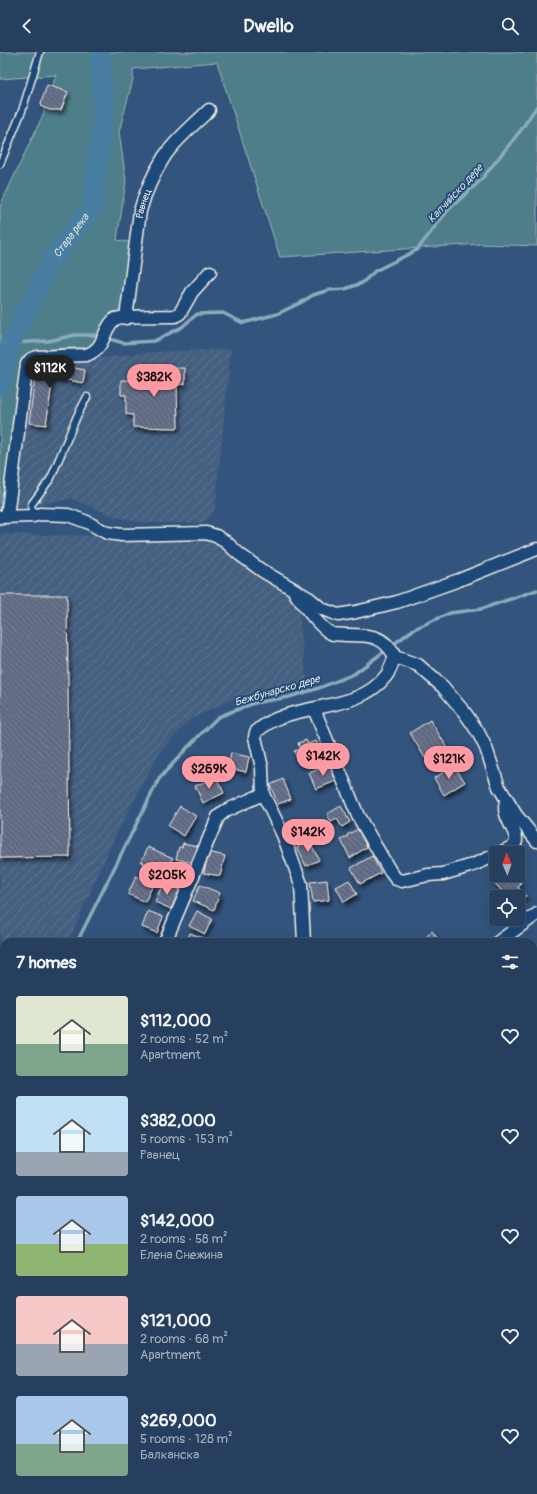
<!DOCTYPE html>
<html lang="en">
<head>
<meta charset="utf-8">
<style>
	body { margin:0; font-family:Pangolin,sans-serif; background:#2e4664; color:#f1f3f6; height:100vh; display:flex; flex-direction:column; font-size:15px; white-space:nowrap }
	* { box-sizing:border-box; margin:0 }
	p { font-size:13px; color:#a4afbc }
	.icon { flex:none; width:22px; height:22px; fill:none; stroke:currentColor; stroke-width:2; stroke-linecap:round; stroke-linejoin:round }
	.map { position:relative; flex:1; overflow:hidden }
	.panel { position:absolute; left:0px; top:886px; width:537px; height:556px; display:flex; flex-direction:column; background:#263f5e; border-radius:12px 12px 0 0; box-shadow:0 4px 16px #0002,0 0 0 1px #425873 }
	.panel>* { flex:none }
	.needle { width:26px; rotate:358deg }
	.controls { position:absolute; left:489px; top:794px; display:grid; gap:8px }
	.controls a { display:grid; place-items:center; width:36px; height:36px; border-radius:4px; background:#263f5e; box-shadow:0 4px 16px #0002,0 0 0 1px #425873; font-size:20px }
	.price { position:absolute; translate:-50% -34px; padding:0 9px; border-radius:14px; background:#ff9aa2; color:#111; font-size:13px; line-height:26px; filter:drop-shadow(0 1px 2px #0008) }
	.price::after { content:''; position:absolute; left:50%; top:24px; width:12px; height:9px; margin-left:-6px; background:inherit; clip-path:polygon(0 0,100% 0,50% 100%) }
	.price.current { background:#222; color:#fff }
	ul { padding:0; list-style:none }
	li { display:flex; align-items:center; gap:12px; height:100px; padding:0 16px }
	li span { display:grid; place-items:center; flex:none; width:112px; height:80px; border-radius:4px; color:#555 }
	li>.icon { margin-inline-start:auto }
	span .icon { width:48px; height:48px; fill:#fffc; stroke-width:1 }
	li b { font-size:17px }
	h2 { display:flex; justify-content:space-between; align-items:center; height:48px; padding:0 16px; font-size:17px }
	header { display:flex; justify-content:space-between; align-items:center; height:52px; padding:0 16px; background:#263f5e; font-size:18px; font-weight:700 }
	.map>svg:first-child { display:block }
	.industrial { fill:url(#industrial-furrows) }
	.green { fill:#4e7e89; stroke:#a1b8b8 }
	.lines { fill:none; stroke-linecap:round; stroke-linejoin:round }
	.stream { stroke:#8cacbd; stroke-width:3.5 }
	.river { stroke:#467ea1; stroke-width:20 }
	.building { fill:url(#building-back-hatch); stroke:#f4f1e8; filter:url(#shadow) }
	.lane-casing { stroke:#f4f1e8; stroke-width:9 }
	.street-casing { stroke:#f4f1e8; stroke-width:15 }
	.lane { stroke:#1f4a7a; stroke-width:6 }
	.street { stroke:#1f4a7a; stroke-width:12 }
	.labels { text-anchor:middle; stroke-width:3.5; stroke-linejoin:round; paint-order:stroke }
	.street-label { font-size:10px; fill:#f4f1e8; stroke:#1f4a7a }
	.water-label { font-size:11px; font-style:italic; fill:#dae0dd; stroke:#1f4a7a }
</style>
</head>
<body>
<header><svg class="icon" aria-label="back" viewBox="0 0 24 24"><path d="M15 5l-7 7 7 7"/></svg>Dwello<svg class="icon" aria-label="search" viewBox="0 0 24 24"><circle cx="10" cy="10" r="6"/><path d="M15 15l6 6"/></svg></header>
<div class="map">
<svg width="537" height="1442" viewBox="0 0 537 1442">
	<defs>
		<pattern id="industrial-furrows" width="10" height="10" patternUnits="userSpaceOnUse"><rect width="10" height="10" fill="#455e81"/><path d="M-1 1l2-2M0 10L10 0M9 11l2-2" fill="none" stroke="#607693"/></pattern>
		<pattern id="building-back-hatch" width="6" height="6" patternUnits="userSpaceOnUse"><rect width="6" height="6" fill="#616a83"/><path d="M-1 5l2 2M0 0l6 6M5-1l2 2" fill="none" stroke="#788095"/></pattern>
		<filter id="shadow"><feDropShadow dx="2" dy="3.5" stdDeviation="2" flood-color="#0009"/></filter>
	</defs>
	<rect width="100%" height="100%" fill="#33547d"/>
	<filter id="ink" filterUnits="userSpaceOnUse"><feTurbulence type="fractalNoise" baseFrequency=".025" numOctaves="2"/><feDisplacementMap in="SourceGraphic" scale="8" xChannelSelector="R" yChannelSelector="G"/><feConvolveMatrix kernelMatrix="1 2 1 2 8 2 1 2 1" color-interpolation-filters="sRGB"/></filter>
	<g filter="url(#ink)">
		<!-- industrial -->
		<path class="industrial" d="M231,297L215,457L204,471H144L116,465L72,447L14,456L30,326L39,310L59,306H101L151,300Z
			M0,482L212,486L297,546L307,631L235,646L191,667L159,701L114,787L68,890H4V944L0,945Z"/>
		<!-- green -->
		<path class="green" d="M0,0H537V194L480,192L280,205L217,10L133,17V27L119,80L126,129L117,188L133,191L129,251L116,264L106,286L90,296H63L35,299L26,308L17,337L5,473L0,474V154L42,65L56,23L0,27Z"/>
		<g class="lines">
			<!-- stream -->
			<path class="stream" d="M11,291L48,289L75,283H97L123,291L154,289L182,275L197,262L223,261L243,271L277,262L300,251L313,243L329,238L345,237L362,231L375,219L417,198L448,158L481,128L521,78L537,54
				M77,890L159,727L188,695L218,665L254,651L289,645L319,636L354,622L414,577L450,561L481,557L537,538
				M0,1000L4,997"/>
			<!-- river -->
			<g class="river">
				<path id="s1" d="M0,334L11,291L50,211L92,155L104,61L100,0"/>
				<path d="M0,1113L4,1119"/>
				<path d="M92,1438V1442"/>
			</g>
		</g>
		<!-- building -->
		<path class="building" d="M47,33L68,40L61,58H50L42,55L41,51Z
			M44,310L85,318L83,331L53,325L46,373L29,371L36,318L43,319Z
			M185,316V332L177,333L178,376L133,375V363L126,362V343H121V328L141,329V317Z
			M0,543H67L70,805L0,806Z
			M430,668L447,695L432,704L431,703L425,706L410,681Z
			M306,688L308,692L316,689L322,702L300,712L294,699L300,697L298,691Z
			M231,701L249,705L246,720L228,716Z
			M330,713L336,729L316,737L309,721Z
			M454,714L465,730L444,743L434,726Z
			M216,725L224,741L203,751L195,734Z
			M283,727L291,747L278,752L270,733Z
			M180,754L196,764L184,784L168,774Z
			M341,754L350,770L342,775L337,767L331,770L327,762Z
			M358,777L367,795L350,806L341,788L348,784L347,783Z
			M309,788L319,808L306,814L297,795Z
			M183,791L198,794L194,811L176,807L179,795H182Z
			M148,795L173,806L166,821L141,810Z
			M208,800L225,804L220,824L204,821Z
			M372,804L381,821L360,832L351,816Z
			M497,823H514L522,832L518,835L526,844L518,851V845H507L492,828Z
			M136,824L153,833L145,850L128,842Z
			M327,828L329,848L313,850L310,830Z
			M349,828L357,842L344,850L336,835Z
			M163,831L180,838L171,857L155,850Z
			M200,833L220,841L214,858L193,849Z
			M148,859L163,865L157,881L142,875Z
			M197,859L212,867L205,882L189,874Z
			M432,879L440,890H421Z
			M190,881L208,888L207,890H186Z
			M536,927L537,945L533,949V930Z
			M537,1025V1048L533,1046V1033Z
			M533,1069L537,1070V1082L533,1080Z
			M533,1111L537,1112V1128L533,1127Z
			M533,1157L537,1158V1173L533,1172Z
			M0,1198H4V1234L0,1233Z
			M4,1243V1255L0,1251V1247Z
			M0,1294L4,1299V1323L0,1326Z
			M4,1339V1359H0V1340Z
			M0,1386H3L4,1410H0Z
			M25,1438H42L44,1442H24L23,1439Z
			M115,1438H142V1442H115Z
			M389,1438L390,1442H376V1440Z
			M429,1438H448V1442H430Z"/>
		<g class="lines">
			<defs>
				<path id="lane" d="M0,112L22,59L40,0
					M33,464L31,453L51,426L77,364L87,345"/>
				<g id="street">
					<path id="s2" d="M126,266L140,159C145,141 154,121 164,105C176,87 194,73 209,58"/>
					<path d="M7,464L27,312L31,307L37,305L86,303C107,296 101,278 115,267C120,264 165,264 175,264L180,261L192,240L210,220"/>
					<path d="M0,465L33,464L40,462L68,463L87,470L107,481L122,483L206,481L216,484L226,490L239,502L261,518L310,547L322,557L338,563L356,560L397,550L459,528L537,497"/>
					<path d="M295,541C302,551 322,579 333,582C336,583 341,582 345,583C367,583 384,582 395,605L418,613L443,635L465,661L478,680L486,696L499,735L516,763L537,789"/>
					<path d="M314,657L358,764L390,819L396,827L402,829L428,823L443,822L473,813L496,803"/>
					<path d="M500,801C504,799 511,796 514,793C523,782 498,765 507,747"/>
					<path d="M165,890L218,765L225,759L263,742"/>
					<path d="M304,890L301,832L283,783L263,742L262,716L255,685L256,680C292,647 355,664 386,624C390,619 392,611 395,605"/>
					<path d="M498,890L537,862"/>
					<path d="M0,1042L4,1041"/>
					<path d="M0,1055L4,1064"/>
					<path d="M0,1271L4,1276"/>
					<path d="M0,1372L4,1371"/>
					<path d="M60,1438L61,1442"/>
					<path d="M162,1438L165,1442"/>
					<path d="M274,1438L305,1442"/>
					<path d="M78,1442L84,1438"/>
					<path d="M318,1442L338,1438"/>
				</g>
			</defs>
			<!-- lane casing -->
			<use href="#lane" class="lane-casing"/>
			<!-- street casing -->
			<use href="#street" class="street-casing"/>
			<!-- lane -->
			<use href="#lane" class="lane"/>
			<!-- street -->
			<use href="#street" class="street"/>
		</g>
	</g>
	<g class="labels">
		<!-- street labels -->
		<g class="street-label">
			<text dy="4" stroke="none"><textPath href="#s2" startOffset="116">Равнец</textPath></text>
		</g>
		<!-- water labels -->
		<g class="water-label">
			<text transform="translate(455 141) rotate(-47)" y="4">Капчийско дере</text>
			<text dy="4" stroke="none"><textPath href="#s1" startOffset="168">Стара река</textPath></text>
			<text transform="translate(277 638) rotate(-16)" y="4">Бежбунарско дере</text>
		</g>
	</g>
</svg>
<div class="controls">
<a><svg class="needle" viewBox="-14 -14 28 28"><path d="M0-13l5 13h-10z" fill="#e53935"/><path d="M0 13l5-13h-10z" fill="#a4afbc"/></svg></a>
<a><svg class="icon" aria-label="locate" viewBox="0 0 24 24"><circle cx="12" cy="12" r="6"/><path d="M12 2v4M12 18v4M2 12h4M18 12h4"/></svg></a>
</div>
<b class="price current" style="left:50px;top:337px">$112K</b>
<b class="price" style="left:154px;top:346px">$382K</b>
<b class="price" style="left:323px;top:725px">$142K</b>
<b class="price" style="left:449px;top:728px">$121K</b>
<b class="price" style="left:209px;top:738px">$269K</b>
<b class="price" style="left:308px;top:801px">$142K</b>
<b class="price" style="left:167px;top:844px">$205K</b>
<section class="panel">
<h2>7 homes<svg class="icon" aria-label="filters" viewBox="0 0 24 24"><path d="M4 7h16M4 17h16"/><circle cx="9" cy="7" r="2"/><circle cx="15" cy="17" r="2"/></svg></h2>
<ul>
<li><span style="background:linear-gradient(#dfe7d0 60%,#7fa58c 0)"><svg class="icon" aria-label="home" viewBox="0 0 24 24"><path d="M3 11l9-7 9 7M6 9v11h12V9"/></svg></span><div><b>$112,000</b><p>2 rooms · 52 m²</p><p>Apartment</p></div><svg class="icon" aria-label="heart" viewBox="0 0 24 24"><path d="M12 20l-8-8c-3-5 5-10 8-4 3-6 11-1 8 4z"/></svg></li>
<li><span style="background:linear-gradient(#bfe0f5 70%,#9aa5b1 0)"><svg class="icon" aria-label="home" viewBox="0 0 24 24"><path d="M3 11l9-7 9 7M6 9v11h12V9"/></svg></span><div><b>$382,000</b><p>5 rooms · 153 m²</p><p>Равнец</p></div><svg class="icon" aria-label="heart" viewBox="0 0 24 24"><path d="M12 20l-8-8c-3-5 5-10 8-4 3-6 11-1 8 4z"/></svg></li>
<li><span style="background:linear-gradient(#a9c7e8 60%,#8fb573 0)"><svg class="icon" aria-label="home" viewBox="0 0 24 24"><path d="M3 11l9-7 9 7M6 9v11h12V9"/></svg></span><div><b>$142,000</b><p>2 rooms · 58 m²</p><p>Елена Снежина</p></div><svg class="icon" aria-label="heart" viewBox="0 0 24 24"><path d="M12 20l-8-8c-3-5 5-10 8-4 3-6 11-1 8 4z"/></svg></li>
<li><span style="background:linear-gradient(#f6c9c9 60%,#9aa5b1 0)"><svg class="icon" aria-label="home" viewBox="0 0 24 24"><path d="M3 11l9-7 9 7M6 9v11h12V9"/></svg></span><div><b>$121,000</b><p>2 rooms · 68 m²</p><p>Apartment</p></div><svg class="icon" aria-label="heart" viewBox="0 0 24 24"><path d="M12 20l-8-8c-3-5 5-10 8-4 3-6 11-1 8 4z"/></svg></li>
<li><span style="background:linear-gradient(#a9c7e8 60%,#7fa58c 0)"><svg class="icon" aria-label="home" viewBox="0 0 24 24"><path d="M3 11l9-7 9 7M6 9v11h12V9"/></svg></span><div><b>$269,000</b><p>5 rooms · 128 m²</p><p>Балканска</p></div><svg class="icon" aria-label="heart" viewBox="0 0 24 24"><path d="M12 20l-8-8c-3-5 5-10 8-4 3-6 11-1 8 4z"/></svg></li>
</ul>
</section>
</div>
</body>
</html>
